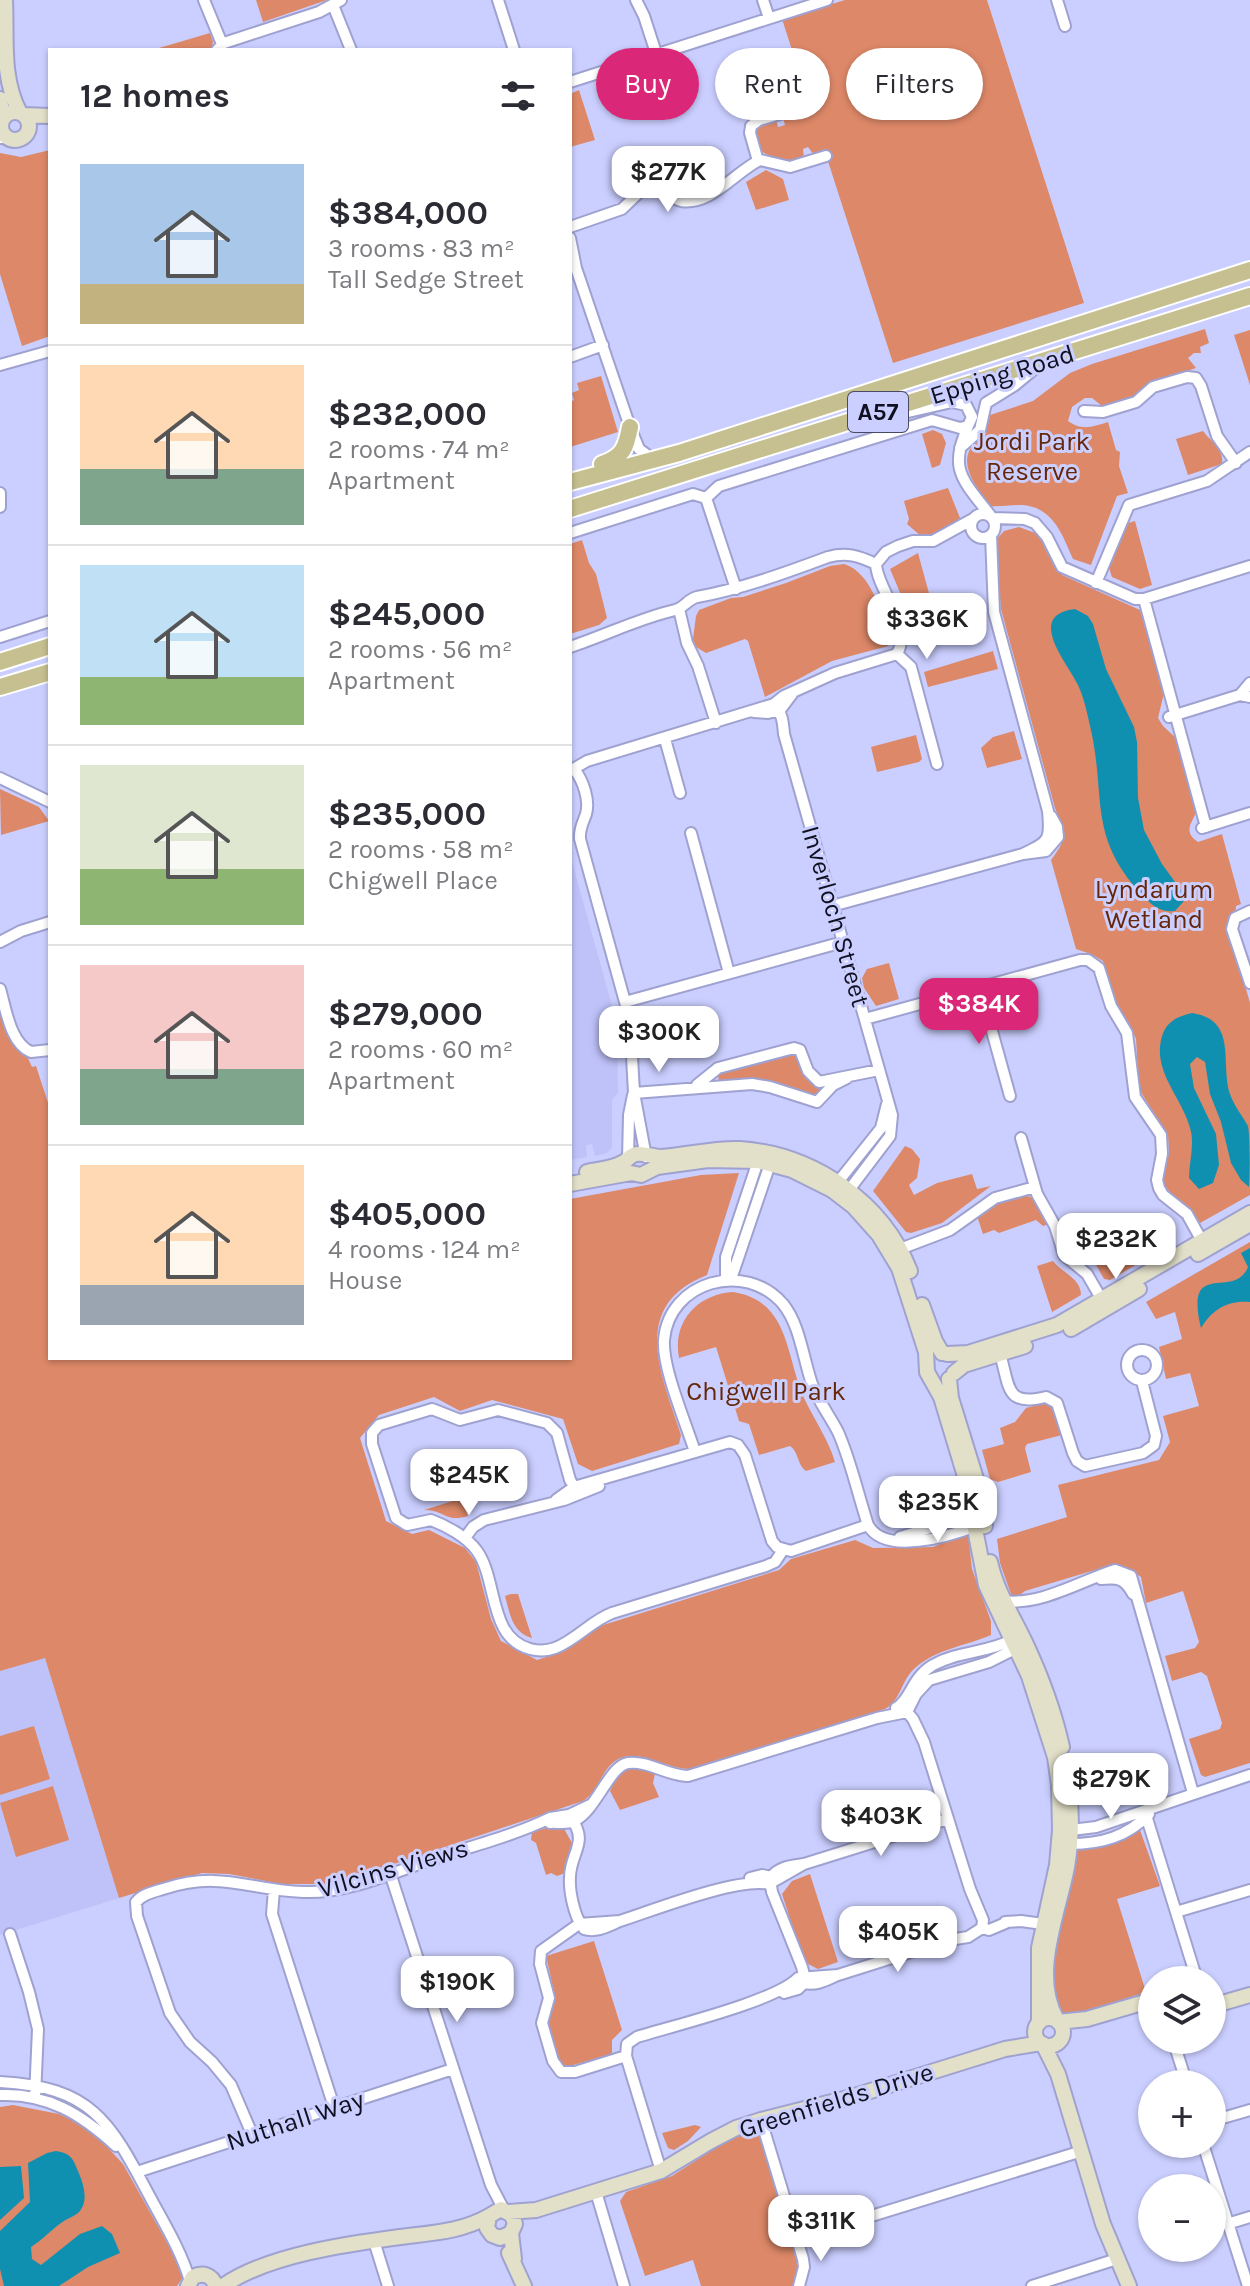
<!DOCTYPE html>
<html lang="en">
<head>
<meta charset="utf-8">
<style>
	body { margin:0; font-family:Karla,sans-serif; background:#f2f2f3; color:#2b2b33; height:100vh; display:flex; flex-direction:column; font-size:30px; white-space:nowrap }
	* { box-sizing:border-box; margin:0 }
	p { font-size:26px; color:#7c7c81 }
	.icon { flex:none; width:44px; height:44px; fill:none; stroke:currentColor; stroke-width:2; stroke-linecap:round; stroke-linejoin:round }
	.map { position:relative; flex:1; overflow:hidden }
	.sheet { position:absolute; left:48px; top:48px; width:524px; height:1312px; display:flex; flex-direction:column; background:#fff; border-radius:0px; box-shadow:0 2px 6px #0004 }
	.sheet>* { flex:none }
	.top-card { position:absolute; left:596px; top:48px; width:534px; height:72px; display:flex; gap:16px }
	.fabs { position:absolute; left:1138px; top:1966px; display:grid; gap:16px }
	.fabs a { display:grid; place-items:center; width:88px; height:88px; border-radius:50%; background:#fff; box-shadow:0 2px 6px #0004; font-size:40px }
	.price { position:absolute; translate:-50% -68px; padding:0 18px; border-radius:16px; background:#fff; color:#222; font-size:26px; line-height:52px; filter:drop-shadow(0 2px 4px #0008) }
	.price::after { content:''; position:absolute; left:50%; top:48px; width:24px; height:18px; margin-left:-12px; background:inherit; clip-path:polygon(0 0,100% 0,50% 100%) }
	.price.on { background:#db2777; color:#fff }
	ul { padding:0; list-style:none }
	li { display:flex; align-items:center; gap:24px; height:200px; padding:0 32px }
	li+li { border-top:2px solid #e1e1e2 }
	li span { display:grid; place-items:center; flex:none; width:224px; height:160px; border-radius:0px; color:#555 }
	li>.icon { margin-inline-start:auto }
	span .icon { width:96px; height:96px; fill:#fffc; stroke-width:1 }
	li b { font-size:34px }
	h2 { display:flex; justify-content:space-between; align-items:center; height:96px; padding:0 32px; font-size:34px }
	.chip { padding:0 28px; border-radius:36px; background:#fff; box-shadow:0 2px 6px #0004; font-size:28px; line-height:72px }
	.chip.on { background:#db2777; color:#fff }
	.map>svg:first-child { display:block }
	.built { fill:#bfc2f9 }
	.green { fill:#dd8868 }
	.water { fill:#1090b0 }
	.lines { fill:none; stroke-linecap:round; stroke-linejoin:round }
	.street-casing { stroke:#9fa2d0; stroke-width:14 }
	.secondary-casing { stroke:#9fa2d0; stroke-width:18 }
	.primary-casing { stroke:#fff; stroke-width:20 }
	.street { stroke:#fff; stroke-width:10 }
	.secondary { stroke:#e2e0c8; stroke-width:14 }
	.primary { stroke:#c6c090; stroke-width:16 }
	.labels { text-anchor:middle; stroke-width:6; stroke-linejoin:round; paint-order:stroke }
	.shield { fill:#cbcfff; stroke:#484963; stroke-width:2 }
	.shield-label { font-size:24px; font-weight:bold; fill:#101020 }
	.street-label { font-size:26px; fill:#101020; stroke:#cbcfff }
	.park-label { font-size:26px; fill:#662609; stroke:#cbcfff }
</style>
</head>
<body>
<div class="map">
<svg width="1250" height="2286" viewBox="0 0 1250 2286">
	<rect width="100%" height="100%" fill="#cbcfff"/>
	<!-- built -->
	<path class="built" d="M570,854L617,1024L618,1093L612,1100V1148L607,1153L595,1156L592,1144L586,1145L587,1157L570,1160Z
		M45,1657L119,1898L0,1935V1671Z"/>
	<!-- green -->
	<path class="green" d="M256,0H327L263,22Z
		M845,0H987L1084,303L893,363L825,152L814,155L808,147L803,149L804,158C787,163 775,159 760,151L754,133L756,126L776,119L778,127L785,125L783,118L788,116L779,88L802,81L782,19Z
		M210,33L213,42L211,50H160L159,48Z
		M579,90L595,140L570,147V94Z
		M50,150V336L22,346L0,274V153L21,157Z
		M766,170L783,179L789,200L756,210L746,182Z
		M1205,329L1209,343L1200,347L1201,353H1194L1188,358L1196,368L1153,382L1132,399L1102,406L1092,398H1085L1072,407L1068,421C1082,431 1092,427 1108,422L1116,450L1120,452L1119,466L1128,493L1117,496L1091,565L1073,559C1062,534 1053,507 1022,505C1011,505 1000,507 989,506C978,488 955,463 975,443C984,434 988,428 990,415L1033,401L1070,373L1092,364Z
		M1250,330V385L1234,335Z
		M601,376L618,432L570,447V402L574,400L572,393L579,390L577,383Z
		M933,430L942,434L946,443L940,465L932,468L922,434Z
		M1203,431C1211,442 1224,448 1222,464L1188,475L1176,439Z
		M948,488L962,523L939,536L922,537L907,524L909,519L904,501Z
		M1135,521L1152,585L1140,589L1112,577L1109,568L1128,523Z
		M1019,527L1038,534L1054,566L1062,575L1140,610L1164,693L1158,718L1163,726L1177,739L1197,811C1191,824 1183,832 1198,842L1222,834L1241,904L1236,906L1233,943L1250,1003V1195L1200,1223L1191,1209L1173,1196L1165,1186L1163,1179L1169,1151L1168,1136L1139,1089L1136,1039L1130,1025L1115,1002L1103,961L1091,954L1076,949L1051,860C1068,838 1065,833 1055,808L1001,609L995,546L997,539L1004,531Z
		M582,540L589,563L596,574L607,618L599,625L570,634V544Z
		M918,553L930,597L904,602L890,569Z
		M844,564C872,572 882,616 891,640L888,646L832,661L765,697L748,641L745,639L706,653L696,647L693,639L696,616L699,610L731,598L743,597L786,583L830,566Z
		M993,651L998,669L928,687L924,672Z
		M1014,731L1022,759L987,768L981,748L993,737Z
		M916,735L922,759L919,762L877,772L871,747Z
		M0,789L39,807L49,821L1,835Z
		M889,963L899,999L876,1006L864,988L862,978L867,969Z
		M0,997L32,1067L36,1066L50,1109V1358H570V1199L701,1175L739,1173L707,1275C628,1306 662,1376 681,1435L679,1444L592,1471L578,1464L563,1419L492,1400L460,1411L434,1397L379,1415L360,1438L386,1521L412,1534L429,1530L465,1548L476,1562L491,1619L501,1641L537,1660L565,1651L600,1626L779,1570L791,1559L855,1540L873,1548L933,1547L968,1533L972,1569L991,1621V1635C966,1646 935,1649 914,1669C901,1681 901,1700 885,1709L690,1769C668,1770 636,1746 615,1761C601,1771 599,1791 583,1801L352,1878L328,1884H282L229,1874L202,1873L119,1898L45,1658L0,1671Z
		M794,1052L799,1055L805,1078L820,1089L816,1097L719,1081L718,1076L723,1071Z
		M905,1146L912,1149L920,1159L917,1178L909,1185L914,1195L937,1183L972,1174L977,1189L991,1186L942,1223L911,1233L906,1232L873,1191Z
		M1022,1194L1033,1198L1049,1224L1043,1226L1036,1220L999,1233L994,1230L983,1234L977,1216L1003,1199Z
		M1153,1228C1160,1234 1166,1239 1161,1250L1110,1280L1104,1279L1095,1263L1076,1252L1075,1249L1080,1251L1104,1240Z
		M1250,1242V1763L1205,1777L1201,1775L1189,1739L1220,1729L1222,1723L1207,1676L1201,1672L1172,1681L1165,1656L1195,1648L1199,1642L1183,1591L1146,1603L1141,1577L1126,1567L1115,1564L1025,1591L1016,1598L1012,1597L1000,1563L997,1539L1067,1517L1058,1485L1159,1460L1170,1442L1163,1416L1199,1406L1190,1373L1166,1379L1159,1347L1182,1339L1175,1312L1156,1319L1146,1302Z
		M1053,1261C1062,1273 1081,1278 1081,1295L1052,1312L1037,1266Z
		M733,1292C791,1301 785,1357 805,1400C815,1421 828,1439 835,1462L806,1471C797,1465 799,1452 790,1446L759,1455L749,1424L739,1421L716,1347L679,1358C672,1321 698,1294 733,1292Z
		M1045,1403L1054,1408L1062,1435L1027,1444L1025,1448L1031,1472L998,1482L990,1479L982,1450L1004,1444L1000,1428L1015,1422L1026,1408Z
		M462,1498L468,1516C445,1523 445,1510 424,1510Z
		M511,1594H518L532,1638C512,1632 510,1614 505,1596Z
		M34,1726L50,1779L0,1795V1736Z
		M634,1766L655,1774L653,1783L659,1797L620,1810L610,1791L621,1770Z
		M53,1786L69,1840L16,1857L0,1803Z
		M553,1826L563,1827L572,1843L565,1873L557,1876L551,1873L546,1875L536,1843L531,1840L532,1832Z
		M1140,1830L1160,1886L1117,1899L1146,1992L1075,2015H1064C1039,1994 1067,1881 1073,1849Z
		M810,1874L838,1962L818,1969L804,1962L782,1894L792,1881Z
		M594,1941L622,2030L612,2040V2054L566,2067L559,2060L549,2029L548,2022L555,1996L546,1956Z
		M13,2105L59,2114L72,2120L97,2136L123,2164L183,2271V2277L177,2286H0V2107Z
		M695,2125L701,2127L688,2141L674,2150L668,2148L662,2133Z
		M752,2131H756L761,2138L797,2261L798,2272L793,2286H701L693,2260L645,2276L620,2201L626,2192L672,2176L726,2141Z"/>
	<!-- water -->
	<path class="water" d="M1075,609L1088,616L1093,624L1106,669L1134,727L1137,742L1138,798L1144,830L1162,864L1183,893L1184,901L1175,911C1160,912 1154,907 1144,897C1086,836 1107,797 1090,726C1087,712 1084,698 1078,685C1067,662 1025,615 1075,609Z
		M1192,1013C1238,1020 1220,1062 1230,1094C1234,1106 1242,1115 1248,1126C1250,1136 1250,1175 1249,1187L1241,1180L1231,1163L1221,1122L1210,1094L1205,1062L1197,1057L1190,1064L1194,1088L1216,1134L1219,1165L1213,1183L1199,1189L1189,1178C1189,1162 1195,1144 1190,1128C1181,1095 1150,1070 1163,1033C1169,1020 1179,1016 1192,1013Z
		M1250,1248V1302C1227,1300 1212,1310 1201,1328C1184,1257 1234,1301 1248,1267L1241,1253Z
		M56,2151C70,2153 73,2158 78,2171C83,2183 90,2202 78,2213C73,2217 66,2219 61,2223C50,2231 42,2240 31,2247L32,2259L41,2265L80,2234L102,2226L112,2234L120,2253L88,2267L59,2286H4L0,2269V2231L30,2202L28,2163L47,2153Z
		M21,2166L24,2198L0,2220V2167Z"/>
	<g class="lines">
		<defs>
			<path id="street" d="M204,0L222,44
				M498,0L514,50
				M636,0L644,16L656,53
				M763,0L769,18
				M1057,0L1065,26
				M333,5L351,50
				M217,50L224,43L319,12L341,0
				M570,82L827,0
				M0,138H7
				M758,161L750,133L751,126L759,120L780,114
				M570,227L622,209L648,184C663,184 668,198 681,201C711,206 736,171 760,160L790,167L826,156
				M570,238L576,268L630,427L639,449L654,460
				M570,357L603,345
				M0,365L50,351
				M1084,411L1103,412L1136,402L1153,387L1187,377L1196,378L1201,386L1217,436L1236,463
				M895,415L952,402L966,405L972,417C949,467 957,474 990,515
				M960,448L980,430L986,403L1015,385L1039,365
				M0,493V507
				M706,498L736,589
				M971 526a12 12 0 1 1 24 0a12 12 0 1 1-24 0Z
				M993,518L1025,519L1035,523L1047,537L1062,567L1135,599H1144L1250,566
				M570,533L693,494L706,498L719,486L932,420L960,428L968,426
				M991,535L994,612L1048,811C1051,841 1049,841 1023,854
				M876,564C877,590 913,625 897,654L911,667L937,764
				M876,564L886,552L898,546L913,541H933L973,519
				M1096,583L1129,505L1207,481L1250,452
				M1144,599L1206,827
				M679,609L687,643L698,666L716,723
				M0,637L50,621
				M570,647C606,635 640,618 675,610C684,608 688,599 697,597C741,589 785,573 828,557C847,552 859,556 876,564
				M1240,695L1250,683
				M774,704C782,713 783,721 784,734L892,1115L890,1136L849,1190
				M754,712L768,713L780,710L792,694
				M1169,717L1240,695L1250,697
				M665,739L680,793
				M575,770C583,781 590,800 586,814C583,823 579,829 580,839L630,1020L634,1093L646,1157
				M570,771L587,761L774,704L784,696L835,673L897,654
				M0,778L50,802
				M1202,828L1250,813
				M691,833L729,973
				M832,906L1023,854L1046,851L1058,837L1057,827L1051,816
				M1250,911L1235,918L1232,929L1250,983
				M0,942L21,931L50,922
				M980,988L1010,1096
				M0,989C6,1009 10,1043 31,1052L50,1050
				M625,1002L843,942
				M865,1019L1080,960H1088L1099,968L1111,1006L1127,1033L1135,1097L1161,1135L1162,1154L1157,1180L1159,1188L1163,1195L1187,1214L1202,1241
				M697,1085L718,1068L794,1048L800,1050L808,1071L819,1082L879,1070
				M634,1093L752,1084L770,1087L817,1102L833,1085L847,1078
				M1021,1138L1037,1194L1055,1226L1064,1255L1087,1274L1102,1300
				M628,1159L629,1115L633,1095
				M838,1182L881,1128L887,1104
				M900,1249L950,1230L995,1198L1035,1187
				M726,1279V1257L758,1161
				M731,1279L770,1164
				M1127 1365a15 15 0 1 1 30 0a15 15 0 1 1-30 0Z
				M1000,1354C1010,1387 1005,1407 1046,1397L1057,1403L1073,1453L1077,1461L1085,1466L1143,1453L1154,1445L1156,1436L1142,1381
				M695,1452C686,1423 662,1368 664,1340C669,1281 745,1260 783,1304C800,1325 803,1358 812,1384C818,1401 830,1416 838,1432C851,1461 858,1495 868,1525C885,1556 950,1536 976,1526
				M578,1493L570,1480L557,1433L547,1423L498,1410L460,1420L432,1409L379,1425L372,1433V1444L396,1518L407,1525L431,1520C447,1526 467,1537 477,1551C498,1580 488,1638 530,1649C538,1651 547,1651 555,1648C576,1640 591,1621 612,1613L766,1566L775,1562L783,1550
				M556,1500L574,1487L730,1442L738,1445L745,1455L772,1541L777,1547L791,1551L868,1525
				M900,1537L974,1515
				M465,1538L473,1527L484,1520L564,1500L599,1486
				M1101,1579C1119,1577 1125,1579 1133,1594
				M1003,1601C1041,1606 1080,1581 1115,1570L1131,1576L1193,1793
				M901,1705L913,1719L924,1742L970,1889L983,1920L982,1928
				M896,1708C911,1700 911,1678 933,1665C958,1651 987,1653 1012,1640
				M1145,1812L1197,1980
				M570,1817C590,1842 570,1853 570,1877C569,1891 574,1915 582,1926
				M550,1823C557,1822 567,1825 574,1821C596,1811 609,1766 628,1763C647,1760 668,1776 688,1776L877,1718L907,1712L916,1694L929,1680L989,1662L1017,1648
				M1071,1830L1096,1827L1250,1775
				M1070,1844C1101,1844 1127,1837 1149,1814
				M390,1873L491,2185L504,2210
				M750,1878L762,1875L771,1877C780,1866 791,1866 804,1864L948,1819
				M770,1879L772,1892L802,1967L805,1979
				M274,1890L272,1914L334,2107
				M1176,1912L1250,1890
				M620,1921L579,1924L541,1951L540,1964L549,1998L542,2023L553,2061L561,2072H575L626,2056
				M1005,1922L1021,1921L1043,1924
				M584,1929C597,1933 608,1926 620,1921C654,1910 738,1877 769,1884L804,1864
				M10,1934L29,1992L38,2029L35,2097
				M784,1993L798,1989L804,1983C817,1986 826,1980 838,1975L949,1940L968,1937L982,1928L989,1930L1008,1922
				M1173,2040L1187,2084
				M0,2082C93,2087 110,2122 150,2197C165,2225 181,2251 190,2281
				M0,2095C48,2093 82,2115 116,2146
				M761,2120L803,2259L804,2267L799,2286
				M1212,2121L1250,2110
				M252,2134L231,2085L212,2062L190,2042L170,2013L137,1916L136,1902C143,1894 153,1892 163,1889C222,1870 247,1890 303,1892C349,1894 396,1871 439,1857C476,1845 515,1835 550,1818L569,1815L590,1805
				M1203,2144L1248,2286
				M661,2171L626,2056L627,2044L637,2037C672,2026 776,2001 798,1978L838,1975
				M137,2172L453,2069
				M596,2192L624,2286
				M1227,2224L1250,2217
				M797,2239L1082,2151
				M374,2241L388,2286
				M1032,2286L1117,2259"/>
			<path id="secondary" d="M5,0C7,38 1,78 20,113
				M0,99L3,119
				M1 126a14 14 0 1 1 28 0a14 14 0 1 1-28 0Z
				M24,115L50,116
				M587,1172C598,1169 612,1169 622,1163C627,1161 631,1154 637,1154C645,1153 653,1157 661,1157C688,1155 713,1148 740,1149C814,1154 883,1202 910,1271
				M570,1184L631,1173L641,1175L657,1167L708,1160L758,1161L792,1170L832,1190L854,1207L879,1235L899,1268L926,1352L927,1372L941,1397L964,1473L986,1585L1029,1676L1055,1757L1059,1785L1060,1830L1057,1865L1039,1948V2023
				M1198,1254L1250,1224
				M922,1305L935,1341L942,1353
				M1071,1329L1139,1289
				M947,1354L968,1353L1057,1325L1250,1213
				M954,1373L964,1365L1025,1346
				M949,1379L951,1398L981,1495L985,1526
				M990,1562C997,1592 1012,1615 1025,1642C1041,1676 1054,1711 1062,1747
				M1212,2006L1250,1995
				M1035 2032a14 14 0 1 1 28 0a14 14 0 1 1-28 0Z
				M1057,2020C1031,1975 1058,1915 1067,1867C1072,1838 1072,1809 1068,1780
				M1058,2022L1087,2019L1152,2000
				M1043,2044L1058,2074L1103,2224L1129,2286
				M508,2212L536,2210L661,2171L711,2141L736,2128L761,2120L848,2098L1005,2049L1041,2043
				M511,2233L500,2238L492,2235L487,2228L489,2216L501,2209L512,2215L515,2224L511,2233L514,2259
				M509,2253L524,2286
				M188,2286L193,2277C203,2272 212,2275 216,2286
				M223,2286C267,2255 347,2244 400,2237C431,2233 461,2232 489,2216"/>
			<path id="primary" d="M602,464C623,457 626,448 630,427
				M570,482L679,453L1250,270
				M570,509L1250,296
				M0,662L50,646
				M0,687L50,672"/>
		</defs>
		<!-- street casing -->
		<use href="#street" class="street-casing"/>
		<!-- secondary casing -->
		<use href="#secondary" class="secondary-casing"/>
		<!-- primary casing -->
		<use href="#primary" class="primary-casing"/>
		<!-- street -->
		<use href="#street" class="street"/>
		<!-- secondary -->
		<use href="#secondary" class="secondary"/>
		<!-- primary -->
		<use href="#primary" class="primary"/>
	</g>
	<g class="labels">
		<!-- shield labels -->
		<rect class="shield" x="848" y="392" width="60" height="40" rx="6"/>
		<g class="shield-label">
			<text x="878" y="420">A57</text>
		</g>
		<!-- street labels -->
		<g class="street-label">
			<text transform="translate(1002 374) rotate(-17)" y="9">Epping Road</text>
			<text transform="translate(836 916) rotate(74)" y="9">Inverloch Street</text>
			<text transform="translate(393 1868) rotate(-16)" y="9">Vilcins Views</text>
			<text transform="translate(836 2100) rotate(-17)" y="9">Greenfields Drive</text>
			<text transform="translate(295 2120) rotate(-18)" y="9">Nuthall Way</text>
		</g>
		<!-- park labels -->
		<g class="park-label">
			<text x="1032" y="450">Jordi Park<tspan x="1032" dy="30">Reserve</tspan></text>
			<text x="1154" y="898">Lyndarum<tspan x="1154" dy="30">Wetland</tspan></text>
			<text x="766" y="1400">Chigwell Park</text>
		</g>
	</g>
</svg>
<div class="fabs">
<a><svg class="icon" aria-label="layers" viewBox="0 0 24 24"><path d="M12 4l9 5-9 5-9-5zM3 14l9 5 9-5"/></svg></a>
<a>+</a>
<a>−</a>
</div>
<b class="price" style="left:668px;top:214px">$277K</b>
<b class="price" style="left:927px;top:661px">$336K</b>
<b class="price on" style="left:979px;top:1046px">$384K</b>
<b class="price" style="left:659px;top:1074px">$300K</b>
<b class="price" style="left:1116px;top:1281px">$232K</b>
<b class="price" style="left:469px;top:1517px">$245K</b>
<b class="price" style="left:938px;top:1544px">$235K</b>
<b class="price" style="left:1111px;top:1821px">$279K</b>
<b class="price" style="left:881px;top:1858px">$403K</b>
<b class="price" style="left:898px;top:1974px">$405K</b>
<b class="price" style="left:457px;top:2024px">$190K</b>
<b class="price" style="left:821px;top:2263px">$311K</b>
<div class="top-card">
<a class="chip on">Buy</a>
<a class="chip">Rent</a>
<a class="chip">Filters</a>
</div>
<section class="sheet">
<h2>12 homes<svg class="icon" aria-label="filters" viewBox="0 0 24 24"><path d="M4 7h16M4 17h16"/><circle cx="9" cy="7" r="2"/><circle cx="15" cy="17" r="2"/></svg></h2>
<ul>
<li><span style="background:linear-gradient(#a9c7e8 75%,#c2b280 0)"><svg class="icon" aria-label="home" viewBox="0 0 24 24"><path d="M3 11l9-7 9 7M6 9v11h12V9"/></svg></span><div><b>$384,000</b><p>3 rooms · 83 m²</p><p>Tall Sedge Street</p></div></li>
<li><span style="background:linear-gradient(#ffd9b3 65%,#7fa58c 0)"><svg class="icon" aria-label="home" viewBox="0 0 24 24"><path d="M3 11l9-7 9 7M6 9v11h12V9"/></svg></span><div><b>$232,000</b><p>2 rooms · 74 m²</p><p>Apartment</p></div></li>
<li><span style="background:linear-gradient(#bfe0f5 70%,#8fb573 0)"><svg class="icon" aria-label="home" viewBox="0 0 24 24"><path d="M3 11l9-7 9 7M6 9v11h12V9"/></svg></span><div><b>$245,000</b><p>2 rooms · 56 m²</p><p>Apartment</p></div></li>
<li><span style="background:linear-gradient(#dfe7d0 65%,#8fb573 0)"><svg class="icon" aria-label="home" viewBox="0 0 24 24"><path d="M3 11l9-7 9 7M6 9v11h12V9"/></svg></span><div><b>$235,000</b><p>2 rooms · 58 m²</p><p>Chigwell Place</p></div></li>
<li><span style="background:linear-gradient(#f6c9c9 65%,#7fa58c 0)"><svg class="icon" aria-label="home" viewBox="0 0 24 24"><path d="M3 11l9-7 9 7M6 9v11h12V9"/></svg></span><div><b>$279,000</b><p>2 rooms · 60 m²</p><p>Apartment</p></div></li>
<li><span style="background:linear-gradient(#ffd9b3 75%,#9aa5b1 0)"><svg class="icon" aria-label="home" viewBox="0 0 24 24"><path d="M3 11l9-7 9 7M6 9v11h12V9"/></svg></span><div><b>$405,000</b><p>4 rooms · 124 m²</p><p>House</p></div></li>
</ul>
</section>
</div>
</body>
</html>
